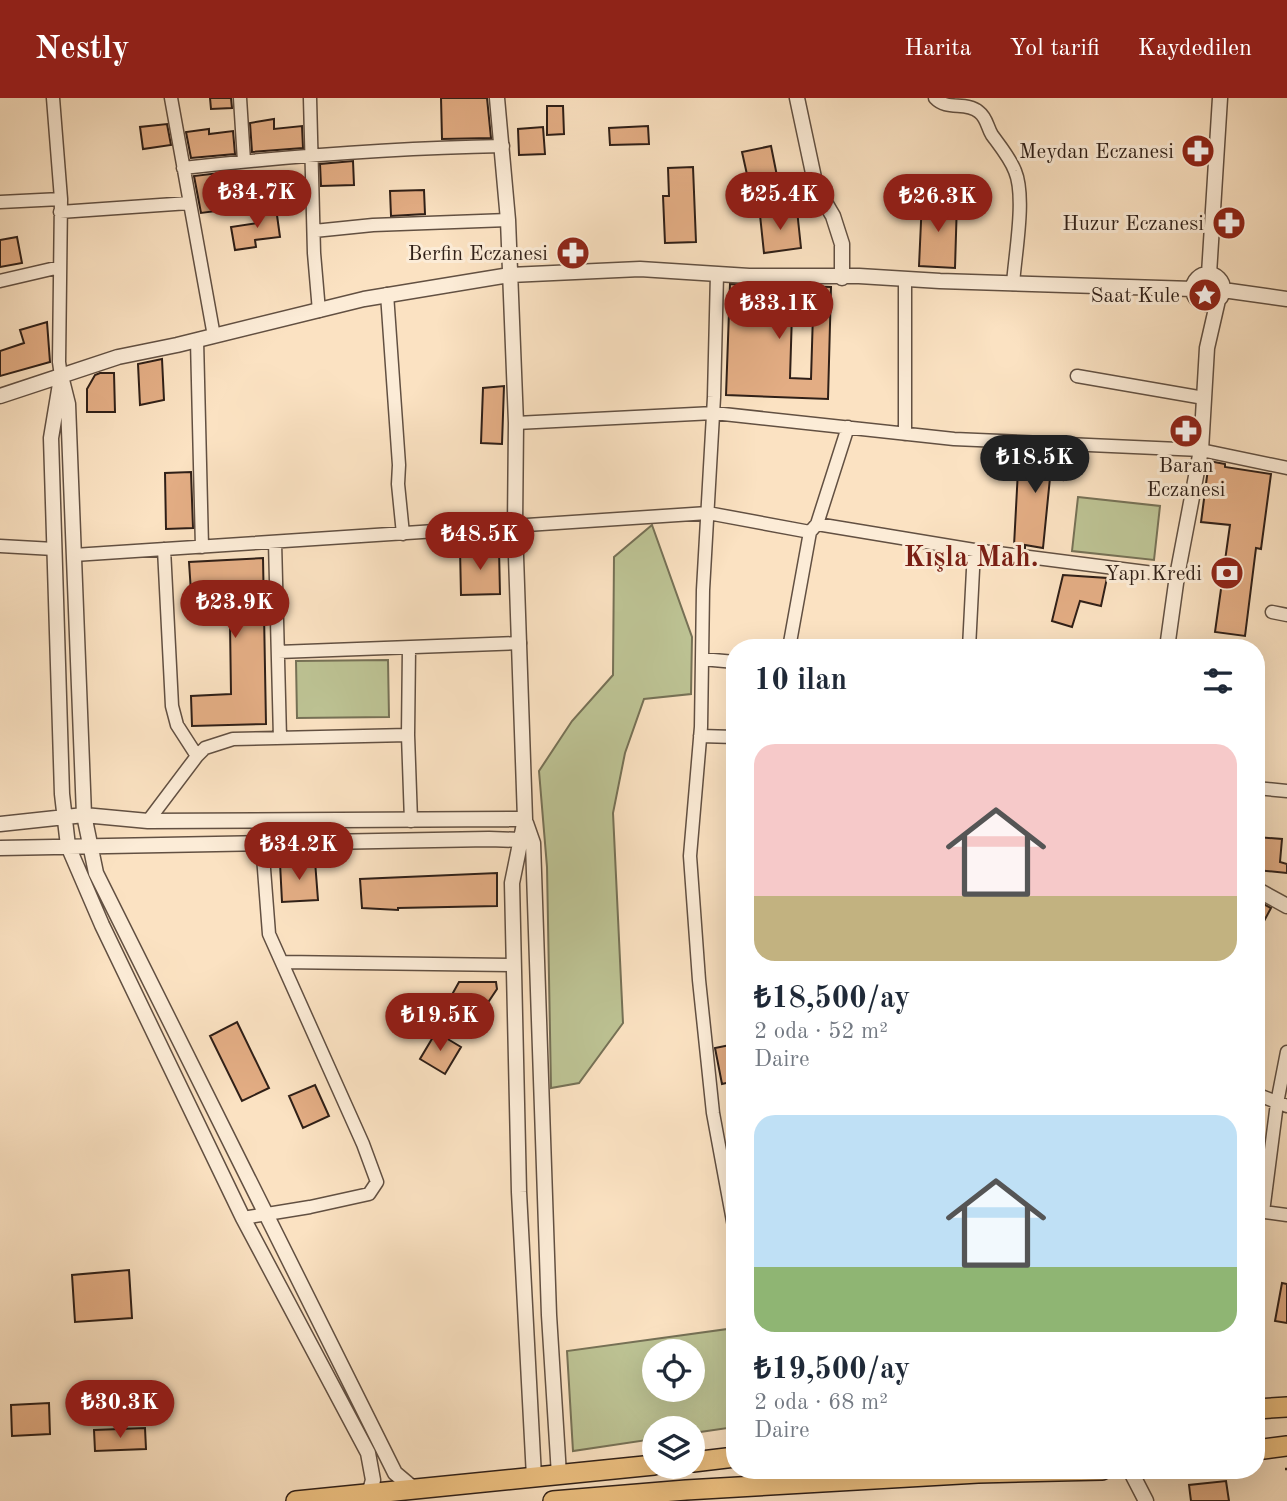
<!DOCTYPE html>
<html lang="tr">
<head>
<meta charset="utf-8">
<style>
	body { margin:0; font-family:"Old Standard TT",serif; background:#f6f6f7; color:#1f2937; height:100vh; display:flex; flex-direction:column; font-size:26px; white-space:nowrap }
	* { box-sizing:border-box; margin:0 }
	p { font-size:23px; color:#747a83 }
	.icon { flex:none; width:38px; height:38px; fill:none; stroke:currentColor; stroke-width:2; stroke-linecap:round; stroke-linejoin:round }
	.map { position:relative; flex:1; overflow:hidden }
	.panel { position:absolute; left:726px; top:541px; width:539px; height:840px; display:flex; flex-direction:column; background:#fff; border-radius:28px; box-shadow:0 7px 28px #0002 }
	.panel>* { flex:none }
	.controls { position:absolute; left:642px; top:1241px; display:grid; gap:14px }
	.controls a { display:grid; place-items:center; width:63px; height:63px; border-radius:50%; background:#fff; box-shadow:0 7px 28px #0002; font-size:35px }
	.price { position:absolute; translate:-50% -60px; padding:0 16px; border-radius:24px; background:#8f2418; color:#fff; font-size:23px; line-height:46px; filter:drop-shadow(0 2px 4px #0008) }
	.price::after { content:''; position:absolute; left:50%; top:42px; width:21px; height:16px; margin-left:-10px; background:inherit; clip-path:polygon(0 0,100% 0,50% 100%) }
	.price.on { background:#222; color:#fff }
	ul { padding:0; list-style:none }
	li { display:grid; align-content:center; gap:14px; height:371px; padding:0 28px }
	li span { display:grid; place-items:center; height:217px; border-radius:21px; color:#555 }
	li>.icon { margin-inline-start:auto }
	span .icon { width:126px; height:126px; fill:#fffc; stroke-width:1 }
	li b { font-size:30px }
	h2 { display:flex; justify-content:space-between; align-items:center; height:84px; padding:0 28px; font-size:30px }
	header { display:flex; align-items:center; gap:42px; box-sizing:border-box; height:98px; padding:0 35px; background:#8f2418; color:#fff }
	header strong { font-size:33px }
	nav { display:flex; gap:38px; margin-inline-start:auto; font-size:24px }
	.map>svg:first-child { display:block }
	.green { fill:#bdc394; stroke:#767156; stroke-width:2; fill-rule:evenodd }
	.building { fill:#e3ad84; stroke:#2f1f17; stroke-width:2; fill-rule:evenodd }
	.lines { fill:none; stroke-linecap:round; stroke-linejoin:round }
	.minor-casing { stroke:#625042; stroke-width:15 }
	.tertiary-casing { stroke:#625042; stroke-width:17 }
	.trunk-casing { stroke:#2f1f17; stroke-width:22 }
	.path { stroke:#2f1f17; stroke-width:2.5; stroke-dasharray:5 3.5; stroke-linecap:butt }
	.minor { stroke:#fcecd7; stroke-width:12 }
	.tertiary { stroke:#fcecd7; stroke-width:14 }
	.trunk { stroke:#eec181; stroke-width:19 }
	.labels { text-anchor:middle; stroke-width:6; stroke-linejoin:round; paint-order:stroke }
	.poi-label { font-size:21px; fill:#2f1f17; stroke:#fcecd7; text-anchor:end }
	.district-label { font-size:28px; font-weight:bold; fill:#7a1f14; stroke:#fcecd7 }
</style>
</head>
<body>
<header>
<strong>Nestly</strong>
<nav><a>Harita</a><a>Yol tarifi</a><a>Kaydedilen</a></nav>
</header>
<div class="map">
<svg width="1287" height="1403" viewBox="0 0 1287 1403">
	<rect width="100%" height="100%" fill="#fbe2c2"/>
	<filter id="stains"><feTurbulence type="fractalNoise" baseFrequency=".00286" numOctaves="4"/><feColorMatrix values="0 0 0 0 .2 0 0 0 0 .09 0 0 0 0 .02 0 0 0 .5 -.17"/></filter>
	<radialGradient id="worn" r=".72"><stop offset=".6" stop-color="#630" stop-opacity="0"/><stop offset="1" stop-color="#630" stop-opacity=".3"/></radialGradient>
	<!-- green -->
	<path class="green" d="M1078,399L1160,408L1154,462L1072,453Z
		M652,427L692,539L691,596L644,601L625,655L613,715L623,925L579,985L551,990L547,769L539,673L572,623L613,577L614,459Z
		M388,562L389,619L297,620L296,563Z
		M735,1230V1329L693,1335V1330H654V1341L573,1353L567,1253ZM693,1253V1292H654V1253Z"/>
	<!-- building -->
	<path class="building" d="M210,0H231L232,10L211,11Z
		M441,0H487L491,40L442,41Z
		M547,8H563L564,36L547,37Z
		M274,21V31L302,28L303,50L252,54L250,25Z
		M167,26L171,47L143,51L140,29Z
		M648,28L649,46L610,47L609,30Z
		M543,29L545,56L519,57L518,31Z
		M209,31V36L233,33L235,56L191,60L186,34Z
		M771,48L780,93L752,99L742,54Z
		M353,63L354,87L321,88L320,66Z
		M693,69L696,144L665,145L663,98H669L668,70Z
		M219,75L224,112L201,115L194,78Z
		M424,92L425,116L391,118L390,93Z
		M922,102L957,103L955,170L919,168Z
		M276,110L280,139L255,142L256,149L235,152L231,129L257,125L255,112Z
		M797,112L801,150L764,155L760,117Z
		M17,139L22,165L0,169V142Z
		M730,186L831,189L828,301L726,297ZM792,215H813L811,281L790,280Z
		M47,224L50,264L0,278V253L24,245L20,232Z
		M162,261L164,302L140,307L138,266Z
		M100,275H114L115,314H87V291L95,277Z
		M504,288L502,346L481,345L483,290Z
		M1019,353L1066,355L1063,382L1050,380L1043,450L1025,447V450L1014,448Z
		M1209,363L1225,366V369L1271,376L1261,451L1256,450L1245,538L1215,534L1230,427L1201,424Z
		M191,374L193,430L166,431L165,375Z
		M460,451H499L500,496L461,497Z
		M263,460L266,626L192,628L191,598L231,596L230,526L229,507L192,509L189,464Z
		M1063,477L1107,480L1101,508L1080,503L1072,529L1052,523Z
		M1256,739L1282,741L1280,764L1287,766V775L1256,772Z
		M315,763L318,802L282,804L280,765Z
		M497,775V808L398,810V812L362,810L360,781Z
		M1256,802L1271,810L1256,838Z
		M459,884H496L497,891L479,918L449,902Z
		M237,924L269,990L242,1003L210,938Z
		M436,934L461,949L445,976L420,961Z
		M735,946V983L722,986L715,950Z
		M315,987L329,1018L303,1030L289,998Z
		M129,1172L132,1220L75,1224L72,1177Z
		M1282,1185L1287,1186V1225L1275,1223Z
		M49,1305L50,1336L12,1338L11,1307Z
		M145,1330L146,1351L95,1353L94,1332Z
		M1226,1383L1229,1403H1191L1189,1387Z"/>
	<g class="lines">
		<defs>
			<path id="minor" d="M53,0L61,101L59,264L61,278
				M171,0L214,238
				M240,0L244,63
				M310,0L314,155L319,213
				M935,0C947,13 966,3 979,14C987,20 987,29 992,37C1000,48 1010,60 1015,73C1026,99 1015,156 1013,186
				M183,70C290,58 395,50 503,48
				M0,104L61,101
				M60,114L189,105
				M314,133L373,127L508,122
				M717,176L714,299L703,492L701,629L690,758L699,882L713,1015L735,1134
				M905,181V336
				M0,183L60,169
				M387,196L399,367L398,386L403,436
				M197,242L202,449
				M1077,278L1204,300
				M516,325L714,315L954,341L1201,352L1287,370
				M817,426L974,452L1177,478
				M275,444L280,640
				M0,448L54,451
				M164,451L172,608L177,627L197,658
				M74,457L708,415L810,434
				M1272,514L1287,517
				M409,550L408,637L411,723
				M789,550L810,434L817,426L848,329
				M969,550L974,452
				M278,554L520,545
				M702,561L735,564
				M700,638L735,639
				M1256,690L1287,693
				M148,723L197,658L205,650L233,641L408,637
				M282,864L514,867
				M1256,996L1287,1008
				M1257,1113L1287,1117
				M1263,1114L1277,1005L1287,954
				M243,1120L310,1109L369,1096L377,1084L363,1046L269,836L262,745"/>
			<path id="tertiary" d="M497,0L508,122L516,325L515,429L525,721L512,785L519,1094L534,1379
				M797,0L816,89L833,118L842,146V180
				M1193 191a15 15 0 1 1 30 0a15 15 0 1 1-30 0Z
				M1209,176L1220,0
				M1223,192L1287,201
				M61,278L68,306L84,717L96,775L395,1375L414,1391
				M60,286L51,340L62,696L68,748L102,827L243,1120L368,1355L373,1382L369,1396
				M0,298L118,259L177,247L364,201L510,177L640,171L749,178H859L940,183L1193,191
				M1167,550L1177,478L1201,352L1207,250L1218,202
				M526,725L533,745L549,1217L559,1377
				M0,726L84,717L148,723L525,721
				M0,750L489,741L521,742L530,744
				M1256,791L1287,808
				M1130,1372L1146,1403"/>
			<path id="trunk" d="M1256,1311L1287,1309
				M1256,1352L1287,1348
				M693,1364L735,1359
				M296,1403L654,1367
				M553,1403L686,1392L978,1375L1102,1372"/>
		</defs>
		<!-- minor casing -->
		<use href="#minor" class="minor-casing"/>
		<!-- tertiary casing -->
		<use href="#tertiary" class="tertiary-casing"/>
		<!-- trunk casing -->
		<use href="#trunk" class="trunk-casing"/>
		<!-- path -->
		<path class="path" d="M1285,1371H1287"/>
		<!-- minor -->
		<use href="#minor" class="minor"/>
		<!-- tertiary -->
		<use href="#tertiary" class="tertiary"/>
		<!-- trunk -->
		<use href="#trunk" class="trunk"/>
	</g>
	<!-- icons -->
	<defs>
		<symbol id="pharmacy-disc" viewBox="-11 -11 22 22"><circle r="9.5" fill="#8f2418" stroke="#fcecd7"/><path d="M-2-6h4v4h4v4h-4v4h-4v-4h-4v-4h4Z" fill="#fff"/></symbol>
		<symbol id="sight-disc" viewBox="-11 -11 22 22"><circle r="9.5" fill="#8f2418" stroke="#fcecd7"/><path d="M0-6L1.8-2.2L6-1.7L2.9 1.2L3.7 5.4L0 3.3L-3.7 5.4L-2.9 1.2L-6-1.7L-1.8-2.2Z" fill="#fff"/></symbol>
		<symbol id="bank-disc" viewBox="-11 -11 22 22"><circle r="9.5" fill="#8f2418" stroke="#fcecd7"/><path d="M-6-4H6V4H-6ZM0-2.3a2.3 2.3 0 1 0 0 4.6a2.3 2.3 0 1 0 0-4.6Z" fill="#fff"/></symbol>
	</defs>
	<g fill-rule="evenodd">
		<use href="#pharmacy-disc" x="1179" y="34" width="38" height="38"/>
		<use href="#pharmacy-disc" x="1210" y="106" width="38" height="38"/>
		<use href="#pharmacy-disc" x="554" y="136" width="38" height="38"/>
		<use href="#sight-disc" x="1186" y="178" width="38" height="38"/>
		<use href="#pharmacy-disc" x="1167" y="314" width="38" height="38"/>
		<use href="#bank-disc" x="1208" y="456" width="38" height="38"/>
	</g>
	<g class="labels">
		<!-- poi labels -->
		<g class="poi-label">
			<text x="1174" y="60">Meydan Eczanesi</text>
			<text x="1204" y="132">Huzur Eczanesi</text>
			<text x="548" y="162">Berfin Eczanesi</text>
			<text x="1180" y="204">Saat Kule</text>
			<text x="1186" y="374" text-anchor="middle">Baran<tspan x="1186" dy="24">Eczanesi</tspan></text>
			<text x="1202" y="482">Yapı Kredi</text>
		</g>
		<!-- district labels -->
		<g class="district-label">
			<text x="971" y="468">Kışla Mah.</text>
		</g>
	</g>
	<rect width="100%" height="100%" filter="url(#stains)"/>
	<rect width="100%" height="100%" fill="url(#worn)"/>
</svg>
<div class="controls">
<a><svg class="icon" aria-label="locate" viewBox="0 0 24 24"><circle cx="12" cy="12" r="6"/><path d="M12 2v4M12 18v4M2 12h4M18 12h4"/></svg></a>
<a><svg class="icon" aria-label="layers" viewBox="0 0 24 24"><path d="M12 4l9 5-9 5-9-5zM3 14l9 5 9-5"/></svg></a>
</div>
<b class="price" style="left:257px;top:132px">₺34.7K</b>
<b class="price" style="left:780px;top:134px">₺25.4K</b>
<b class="price" style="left:938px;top:136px">₺26.3K</b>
<b class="price" style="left:779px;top:243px">₺33.1K</b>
<b class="price on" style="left:1035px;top:397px">₺18.5K</b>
<b class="price" style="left:480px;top:474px">₺48.5K</b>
<b class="price" style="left:235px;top:542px">₺23.9K</b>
<b class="price" style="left:299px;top:784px">₺34.2K</b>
<b class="price" style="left:440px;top:955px">₺19.5K</b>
<b class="price" style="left:120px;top:1342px">₺30.3K</b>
<section class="panel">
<h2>10 ilan<svg class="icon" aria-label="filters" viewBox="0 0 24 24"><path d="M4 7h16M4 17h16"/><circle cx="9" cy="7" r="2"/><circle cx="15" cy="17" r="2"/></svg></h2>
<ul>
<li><span style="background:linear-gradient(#f6c9c9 70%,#c2b280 0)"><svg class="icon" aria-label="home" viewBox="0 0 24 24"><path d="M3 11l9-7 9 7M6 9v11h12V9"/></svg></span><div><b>₺18,500/ay</b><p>2 oda · 52 m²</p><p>Daire</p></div></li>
<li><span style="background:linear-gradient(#bfe0f5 70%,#8fb573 0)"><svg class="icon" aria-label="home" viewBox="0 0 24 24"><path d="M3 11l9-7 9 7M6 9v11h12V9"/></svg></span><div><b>₺19,500/ay</b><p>2 oda · 68 m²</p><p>Daire</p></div></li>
</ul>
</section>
</div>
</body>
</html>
